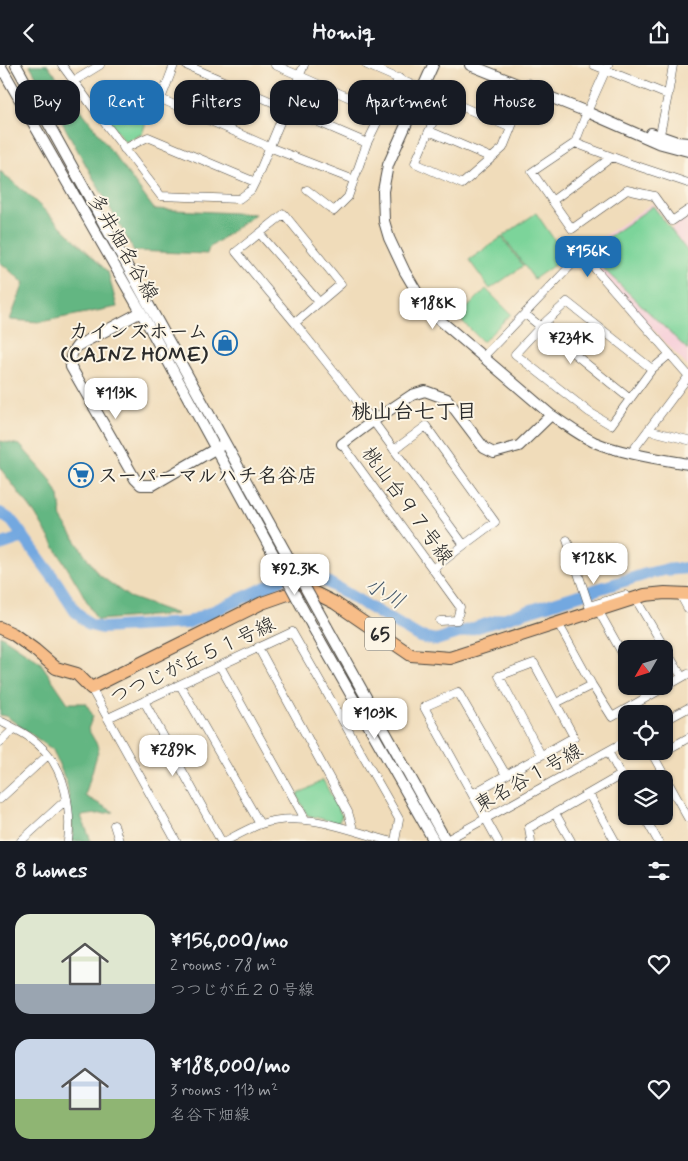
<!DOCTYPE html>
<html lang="en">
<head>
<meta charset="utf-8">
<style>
	body { margin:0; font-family:Mynerve,"Klee One",sans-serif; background:#20242c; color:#f1f3f6; height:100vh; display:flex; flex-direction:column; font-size:19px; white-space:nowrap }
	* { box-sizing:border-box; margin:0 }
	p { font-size:16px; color:#9ea1a6 }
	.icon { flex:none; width:28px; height:28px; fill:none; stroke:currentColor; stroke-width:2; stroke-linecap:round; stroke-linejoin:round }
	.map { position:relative; height:776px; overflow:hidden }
	.sheet { display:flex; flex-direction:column; background:#171b24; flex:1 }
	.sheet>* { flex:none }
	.guide { position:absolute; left:15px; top:15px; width:659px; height:45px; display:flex; gap:10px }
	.needle { width:32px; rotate:231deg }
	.controls { position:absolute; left:618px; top:575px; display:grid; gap:10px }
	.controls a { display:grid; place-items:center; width:55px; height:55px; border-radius:10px; background:#171b24; box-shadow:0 1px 4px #0004; font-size:25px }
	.price { position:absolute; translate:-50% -42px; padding:0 11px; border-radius:10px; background:#fff; color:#222; font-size:16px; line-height:32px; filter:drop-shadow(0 1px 2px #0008) }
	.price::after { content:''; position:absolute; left:50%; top:30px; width:15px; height:11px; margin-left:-8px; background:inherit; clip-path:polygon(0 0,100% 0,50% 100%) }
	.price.on { background:#1f6fb2; color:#fff }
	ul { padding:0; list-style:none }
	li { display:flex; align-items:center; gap:15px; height:125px; padding:0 15px }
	li span { display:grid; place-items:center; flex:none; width:140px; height:100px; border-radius:15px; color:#555 }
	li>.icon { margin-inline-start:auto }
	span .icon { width:60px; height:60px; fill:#fffc; stroke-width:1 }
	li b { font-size:21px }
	h2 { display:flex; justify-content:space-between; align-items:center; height:60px; padding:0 15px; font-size:21px }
	.tag { padding:0 18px; border-radius:15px; background:#171b24; box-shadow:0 1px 4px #0004; font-size:18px; line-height:45px }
	.tag.on { background:#1f6fb2; color:#fff }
	header { display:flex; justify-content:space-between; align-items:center; height:65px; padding:0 15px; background:#171b24; font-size:22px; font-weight:700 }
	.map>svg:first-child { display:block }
	.built { fill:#f6cfd9 }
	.green { fill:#7bd49a; stroke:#538062 }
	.forest { fill:#64b682; stroke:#487056 }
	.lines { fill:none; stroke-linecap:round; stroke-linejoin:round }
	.river { stroke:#73a8e0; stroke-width:12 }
	.minor-casing { stroke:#494640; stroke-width:9 }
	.tertiary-casing { stroke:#494640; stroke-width:12 }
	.primary-casing { stroke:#494640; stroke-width:14 }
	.minor { stroke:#fff; stroke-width:8 }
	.tertiary { stroke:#fff; stroke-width:10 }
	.primary { stroke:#f7bd88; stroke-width:12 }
	.tertiary-bridge-casing { stroke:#494640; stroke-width:12; stroke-linecap:butt }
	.tertiary-bridge { stroke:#fff; stroke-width:10 }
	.labels { text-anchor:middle; stroke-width:4; stroke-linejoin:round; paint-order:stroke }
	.shield { fill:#fcf5e5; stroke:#6a6863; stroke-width:1 }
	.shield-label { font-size:19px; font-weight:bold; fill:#2b2b2b }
	.street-label { font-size:20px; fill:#2b2b2b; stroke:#fcf5e5 }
	.poi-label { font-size:20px; font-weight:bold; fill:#2b2b2b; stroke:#fcf5e5; text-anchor:end }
	.neighbourhood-label { font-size:21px; font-weight:bold; fill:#2b2b2b; stroke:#fcf5e5 }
	.water-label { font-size:21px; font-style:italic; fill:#44576a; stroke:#fcf5e5 }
</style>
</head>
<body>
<header><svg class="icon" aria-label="back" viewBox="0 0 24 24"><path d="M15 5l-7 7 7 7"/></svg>Homiq<svg class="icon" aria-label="share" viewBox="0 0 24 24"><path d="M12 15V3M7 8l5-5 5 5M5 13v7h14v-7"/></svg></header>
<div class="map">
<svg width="688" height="776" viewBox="0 0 688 776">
	<rect width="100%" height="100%" fill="#fcf5e5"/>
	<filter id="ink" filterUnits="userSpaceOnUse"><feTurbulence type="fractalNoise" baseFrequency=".02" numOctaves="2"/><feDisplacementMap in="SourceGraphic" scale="10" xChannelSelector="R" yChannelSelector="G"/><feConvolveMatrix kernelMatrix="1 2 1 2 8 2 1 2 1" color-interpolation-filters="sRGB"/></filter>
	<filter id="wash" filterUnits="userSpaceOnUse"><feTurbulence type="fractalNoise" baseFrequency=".0096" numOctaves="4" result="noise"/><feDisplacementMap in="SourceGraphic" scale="20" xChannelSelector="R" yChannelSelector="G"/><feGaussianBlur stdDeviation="1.12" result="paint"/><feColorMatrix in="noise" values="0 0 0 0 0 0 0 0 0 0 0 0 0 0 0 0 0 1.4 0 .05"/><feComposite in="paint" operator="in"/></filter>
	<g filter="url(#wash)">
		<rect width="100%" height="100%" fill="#f0dcba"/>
		<!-- built -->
		<path class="built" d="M653,138L671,164L688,150V302L585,190V184Z"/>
		<!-- green -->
		<path class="green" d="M141,33L153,37L142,69L125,77L105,50L128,35Z
			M653,141L688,187V285L591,192V184Z
			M536,148L566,192L534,214L503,171Z
			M502,172L523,201L490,224L469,195Z
			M486,224L511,249L483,277L458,252Z
			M323,715L342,751L338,758L307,750L297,730Z"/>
		<!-- forest -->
		<path class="forest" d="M30,0H48L154,144L255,149L209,183L207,189L134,186Z
			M0,106L34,135L108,207L117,242L40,257L10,255L24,218L0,197Z
			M0,376L20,380L50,414L59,431L62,455L98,509L129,532L177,549L97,555L80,524L35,449L0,403Z
			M0,570L40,597L68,638H86L93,651L88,664L99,683L85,731L114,747L81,751L91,776H71L73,768L67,719L53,685L6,651L0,650Z"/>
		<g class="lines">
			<!-- river -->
			<path class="river" d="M0,448L12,456L55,515L75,546L90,560L102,563L187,558L256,527L292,509L308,508L317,511L420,572L436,575L646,509L664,505L688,503
				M0,480L23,472"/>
		</g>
	</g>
	<g filter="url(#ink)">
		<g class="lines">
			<defs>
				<path id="minor" d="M62,0L97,48L161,131L239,134L251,125L255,117L304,0
					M186,0L367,78
					M275,0L382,47
					M367,0L511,63
					M594,0L668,30L673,0
					M608,0L587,47L575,78L532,107L572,164L627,125L654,131L672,156L688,145
					M74,16L100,0
					M161,34L174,0
					M443,34L415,98L462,119L503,83L529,18
					M97,48L125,30L138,27L161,34L269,82L354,115
					M429,66L492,93
					M659,74L668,30
					M575,78L631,99L688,118
					M124,84L148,72L255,117
					M307,125L334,146L348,132L367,78L399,13
					M552,136L612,92
					M284,149L341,219L295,258L236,187Z
					M260,169L319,237
					M525,249L630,334
					M295,258L373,356L464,480L433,504
					M484,291L578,193L583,190L688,310
					M652,304L567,237L541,261L515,289L589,347L611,360L652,304L670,289
					M648,365L688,375
					M342,379L460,542L457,555L440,556
					M394,385L426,361L495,457L464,480
					M631,388L688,312
					M567,475L589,541L625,530
					M680,529L688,544
					M635,533L682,612
					M598,545L626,595
					M558,558L592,620L612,652L688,609
					M258,582L348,747L353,764
					M220,601L305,754
					M180,620L260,759
					M641,621L647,632
					M91,623L176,776
					M144,636L221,776
					M556,638L592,620
					M108,653L292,567L399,754L395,776
					M0,656C14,663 29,670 40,681C65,702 72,745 68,776
					M664,656L688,643
					M688,673L654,692L688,753
					M0,677L14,664
					M608,686L626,720
					M472,729L574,672L534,598L499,611L541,690
					M589,729L615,776
					M0,734L48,690
					M555,748L571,776
					M644,751L658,776
					M114,760L119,776
					M21,776L67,734
					M226,776C237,770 249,763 261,759C303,745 348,765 389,776
					M445,776L626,676
					M498,776L424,642L458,627L506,710
					M531,776L529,763L621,710"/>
				<path id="tertiary" d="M0,0L141,247L276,494
					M16,0L286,488
					M433,0L388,100L383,126L384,156L389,173L405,207L418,229L441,256L551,350C565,359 579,370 594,377C620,388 660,394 688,399
					M470,0L587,47L658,78L688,86
					M651,68L677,77L688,78
					M141,247L77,281C71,288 70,293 71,302L135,414L141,420H153L222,380
					M342,379L373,356L412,330L425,326L447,334L484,383L494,388L519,381L551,350
					M312,561L434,776
					M327,562L446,776"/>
				<path id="primary" d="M0,563L13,569L35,585L56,603L77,609L91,623L262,538L305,523L335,538L411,590L450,593L645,530L665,528L688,529"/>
			</defs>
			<!-- minor casing -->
			<use href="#minor" class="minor-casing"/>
			<!-- tertiary casing -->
			<use href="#tertiary" class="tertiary-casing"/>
			<!-- primary casing -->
			<use href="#primary" class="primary-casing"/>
			<!-- minor -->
			<use href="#minor" class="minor"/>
			<!-- tertiary -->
			<use href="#tertiary" class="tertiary"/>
			<!-- primary -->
			<use href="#primary" class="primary"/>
			<defs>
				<path id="tertiary-bridge" d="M286,488L327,562
					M276,494L312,561"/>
			</defs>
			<!-- tertiary-bridge casing -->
			<use href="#tertiary-bridge" class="tertiary-bridge-casing"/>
			<!-- tertiary-bridge -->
			<use href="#tertiary-bridge" class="tertiary-bridge"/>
		</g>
	</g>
	<!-- icons -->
	<defs>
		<symbol id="shop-ring" viewBox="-11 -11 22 22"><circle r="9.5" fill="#fcf5e5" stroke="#1f6fb2" stroke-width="1.5"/><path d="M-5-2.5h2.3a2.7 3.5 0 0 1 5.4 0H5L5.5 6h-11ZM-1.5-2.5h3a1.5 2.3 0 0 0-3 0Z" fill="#1f6fb2"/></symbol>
		<symbol id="supermarket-ring" viewBox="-11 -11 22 22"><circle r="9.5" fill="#fcf5e5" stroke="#1f6fb2" stroke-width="1.5"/><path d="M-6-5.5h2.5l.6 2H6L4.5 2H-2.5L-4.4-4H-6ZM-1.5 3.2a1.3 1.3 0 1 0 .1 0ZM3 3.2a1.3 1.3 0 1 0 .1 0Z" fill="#1f6fb2"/></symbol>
	</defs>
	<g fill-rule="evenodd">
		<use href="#shop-ring" x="211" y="264" width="28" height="28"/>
		<use href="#supermarket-ring" x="67" y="396" width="28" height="28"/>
	</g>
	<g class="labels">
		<!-- shield labels -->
		<rect class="shield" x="365" y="552.5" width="30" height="33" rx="4"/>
		<g class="shield-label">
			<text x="380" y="576">65</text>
		</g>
		<!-- street labels -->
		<g class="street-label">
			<text transform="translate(124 182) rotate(60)" y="7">多井畑名谷線</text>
			<text transform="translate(408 440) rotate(54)" y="7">桃山台９７号線</text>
			<text transform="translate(192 595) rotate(-25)" y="7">つつじが丘５１号線</text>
			<text transform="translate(528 712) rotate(-29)" y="7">東名谷１号線</text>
		</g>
		<!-- poi labels -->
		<g class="poi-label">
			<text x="208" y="273">カインズホーム<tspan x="208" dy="23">(CAINZ HOME)</tspan></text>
			<text x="98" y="417" text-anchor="start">スーパーマルハチ名谷店</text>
		</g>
		<!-- neighbourhood labels -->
		<g class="neighbourhood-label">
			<text x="414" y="353">桃山台七丁目</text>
		</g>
		<!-- water labels -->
		<g class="water-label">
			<text transform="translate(385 528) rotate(30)" y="7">小川</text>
		</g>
	</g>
</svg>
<div class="controls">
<a><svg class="needle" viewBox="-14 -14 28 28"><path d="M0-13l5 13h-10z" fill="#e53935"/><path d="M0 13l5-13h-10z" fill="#9ea1a6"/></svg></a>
<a><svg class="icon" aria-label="locate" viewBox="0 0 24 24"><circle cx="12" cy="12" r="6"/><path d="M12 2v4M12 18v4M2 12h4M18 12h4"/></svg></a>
<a><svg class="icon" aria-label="layers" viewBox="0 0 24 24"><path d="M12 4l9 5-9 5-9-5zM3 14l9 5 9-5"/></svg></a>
</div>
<b class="price on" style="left:588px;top:213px">¥156K</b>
<b class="price" style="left:433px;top:265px">¥188K</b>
<b class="price" style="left:571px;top:300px">¥234K</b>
<b class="price" style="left:116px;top:355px">¥113K</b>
<b class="price" style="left:594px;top:520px">¥128K</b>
<b class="price" style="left:295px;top:531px">¥92.3K</b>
<b class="price" style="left:375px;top:675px">¥103K</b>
<b class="price" style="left:173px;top:712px">¥289K</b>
<div class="guide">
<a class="tag">Buy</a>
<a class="tag on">Rent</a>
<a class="tag">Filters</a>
<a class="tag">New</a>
<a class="tag">Apartment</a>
<a class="tag">House</a>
</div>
</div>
<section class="sheet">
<h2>8 homes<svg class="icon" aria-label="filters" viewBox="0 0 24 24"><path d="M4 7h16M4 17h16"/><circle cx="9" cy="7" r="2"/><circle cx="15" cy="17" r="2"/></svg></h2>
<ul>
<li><span style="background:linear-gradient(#dfe7d0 70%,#9aa5b1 0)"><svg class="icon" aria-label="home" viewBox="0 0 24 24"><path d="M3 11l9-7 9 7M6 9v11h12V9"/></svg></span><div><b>¥156,000/mo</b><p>2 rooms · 78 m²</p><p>つつじが丘２０号線</p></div><svg class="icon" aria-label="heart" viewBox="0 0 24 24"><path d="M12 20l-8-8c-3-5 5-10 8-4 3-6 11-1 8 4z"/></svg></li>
<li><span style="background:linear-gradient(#c9d6e8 60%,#8fb573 0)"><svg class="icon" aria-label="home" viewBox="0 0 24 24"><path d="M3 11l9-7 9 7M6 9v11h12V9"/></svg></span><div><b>¥188,000/mo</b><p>3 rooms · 113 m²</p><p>名谷下畑線</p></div><svg class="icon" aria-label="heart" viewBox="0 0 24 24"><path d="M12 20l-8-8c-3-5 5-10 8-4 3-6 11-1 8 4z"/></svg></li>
</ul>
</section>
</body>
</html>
